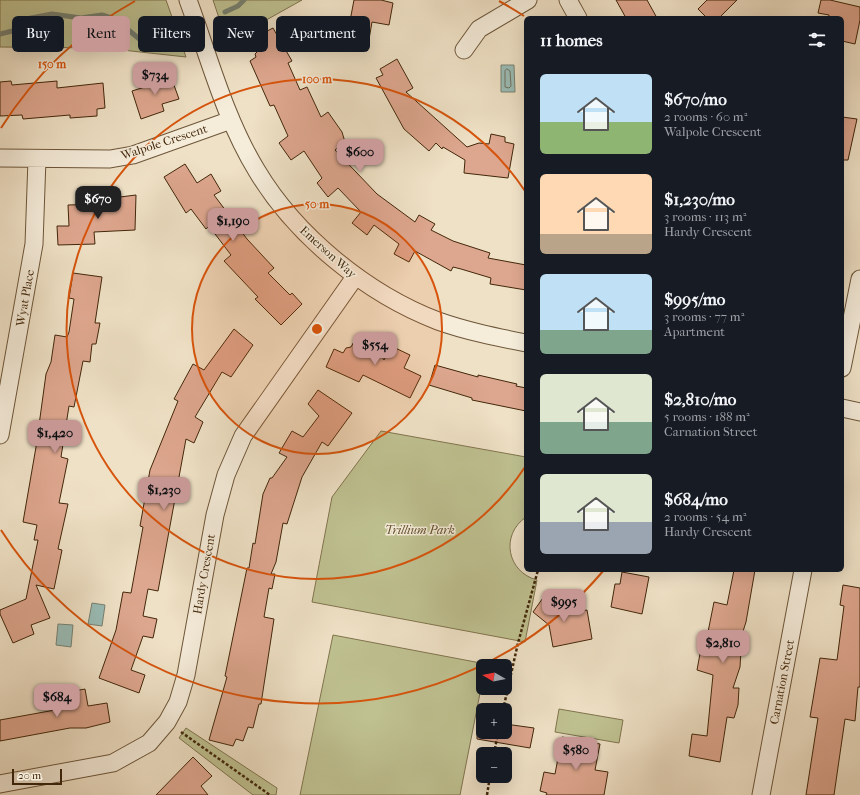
<!DOCTYPE html>
<html lang="en">
<head>
<meta charset="utf-8">
<style>
	body { margin:0; font-family:"IM FELL French Canon",serif; background:#20242c; color:#f1f3f6; height:100vh; display:flex; flex-direction:column; font-size:15px; white-space:nowrap }
	* { box-sizing:border-box; margin:0 }
	p { font-size:13px; color:#9ea1a6 }
	.icon { flex:none; width:22px; height:22px; fill:none; stroke:currentColor; stroke-width:2; stroke-linecap:round; stroke-linejoin:round }
	.map { position:relative; flex:1; overflow:hidden }
	.details { position:absolute; left:524px; top:16px; width:320px; height:556px; display:flex; flex-direction:column; background:#171b24; border-radius:6px; box-shadow:0 4px 16px #0002 }
	.details>* { flex:none }
	.guide { position:absolute; left:12px; top:16px; width:380px; height:36px; display:flex; gap:8px }
	.needle { width:26px; rotate:279deg }
	.controls { position:absolute; left:476px; top:659px; display:grid; gap:8px }
	.controls a { display:grid; place-items:center; width:36px; height:36px; border-radius:6px; background:#171b24; box-shadow:0 4px 16px #0002; font-size:20px }
	.scale { position:absolute; left:12px; bottom:10px; width:50px; box-sizing:border-box; padding-left:4px; border:2px solid #42270a; border-top:0; font-size:11px; line-height:14px; white-space:nowrap; color:#42270a; -webkit-text-stroke:3px #f5ecda; paint-order:stroke }
	.price { position:absolute; translate:-50% -34px; padding:0 9px; border-radius:8px; background:#c59692; color:#111; font-size:13px; line-height:26px; filter:drop-shadow(0 1px 2px #0008) }
	.price::after { content:''; position:absolute; left:50%; top:24px; width:12px; height:9px; margin-left:-6px; background:inherit; clip-path:polygon(0 0,100% 0,50% 100%) }
	.price.on { background:#222; color:#fff }
	ul { padding:0; list-style:none }
	li { display:flex; align-items:center; gap:12px; height:100px; padding:0 16px }
	li span { display:grid; place-items:center; flex:none; width:112px; height:80px; border-radius:6px; color:#555 }
	li>.icon { margin-inline-start:auto }
	span .icon { width:48px; height:48px; fill:#fffc; stroke-width:1 }
	li b { font-size:17px }
	h2 { display:flex; justify-content:space-between; align-items:center; height:48px; padding:0 16px; font-size:17px }
	.chip { padding:0 14px; border-radius:6px; background:#171b24; box-shadow:0 4px 16px #0002; font-size:14px; line-height:36px }
	.chip.on { background:#c59692; color:#111 }
	.map>svg:first-child { display:block }
	.green { fill:#bfc191; stroke:#80744e }
	.water { fill:#9abdb7; stroke:#778172 }
	.lines { fill:none; stroke-linecap:round; stroke-linejoin:round }
	.shore { stroke:#6e7260; stroke-width:1 }
	.stream { stroke:#778172; stroke-width:5 }
	.building { fill:#dda68e; stroke:#42270a }
	.street-casing { stroke:#6d5639; stroke-width:19 }
	.path { stroke:#42270a; stroke-width:2.5; stroke-dasharray:3 2; stroke-linecap:butt }
	.street { stroke:#f5ecda; stroke-width:17 }
	.ring { fill:none; stroke:#d7540c; stroke-width:2 }
	.labels { text-anchor:middle; stroke-width:3; stroke-linejoin:round; paint-order:stroke }
	.street-label { font-size:12px; fill:#42270a; stroke:#f5ecda }
	.park-label { font-size:12px; font-style:italic; fill:#614e2c; stroke:#f5ecda }
	.centre { fill:#d7540c; stroke:#f5ecda; stroke-width:2 }
	.ring-label { font-size:12px; text-anchor:middle; font-weight:bold; fill:#d7540c; stroke:#f5ecda; stroke-width:3; stroke-linejoin:round; paint-order:stroke }
</style>
</head>
<body>
<div class="map">
<svg width="860" height="795" viewBox="0 0 860 795">
	<rect width="100%" height="100%" fill="#efe1c6"/>
	<filter id="stains"><feTurbulence type="fractalNoise" baseFrequency=".005" numOctaves="4"/><feColorMatrix values="0 0 0 0 .2 0 0 0 0 .09 0 0 0 0 .02 0 0 0 .5 -.17"/></filter>
	<radialGradient id="worn" r=".72"><stop offset=".6" stop-color="#630" stop-opacity="0"/><stop offset="1" stop-color="#630" stop-opacity=".3"/></radialGradient>
	<!-- green -->
	<path class="green" d="M0,0H166L186,57L104,48L0,47Z
		M213,0H302L227,42Z
		M381,431L526,457V517C500,535 507,572 537,580L525,642L312,602L332,497Z
		M333,635L486,664L485,666H483V678L460,795H300Z
		M559,709L623,720L619,743L555,732Z
		M186,728L277,788L276,795H253L179,738Z"/>
	<!-- water -->
	<path class="water" d="M501,65H514L515,92H501Z
		M92,603L105,605L102,626L88,624Z
		M58,624L73,625L71,647L56,645Z"/>
	<g class="lines">
		<!-- shore -->
		<path class="shore" d="M507,69L510,71L511,86L509,88L505,87V71Z"/>
		<!-- stream -->
		<path class="stream" d="M225,12L238,6L244,0
			M0,34L16,30L26,19L52,14L81,18L102,15L115,19L143,42L150,43L176,34"/>
	</g>
	<!-- building -->
	<path class="building" d="M354,0H381L393,3L389,25L372,22L367,51L345,47Z
		M616,0H647L657,18H626Z
		M707,0H737L719,18H707L698,9Z
		M821,0H830L860,7V20L855,44L842,41V18H829V15L818,13Z
		M273,28L292,61L288,63L300,90L307,87L321,117L328,112L342,132L345,142L335,150L377,194L415,222L419,215L435,224L431,230L453,241L490,253L488,258L526,265V290L490,284L491,278L461,269L453,267L451,271L415,251L409,262L394,254L399,244L374,225L367,235L352,223L361,212L338,188L328,197L317,183L322,178L304,151L291,160L279,143L288,136L274,105L270,106L250,61L256,57L255,54L257,52L250,40Z
		M397,59L413,88L406,92L467,147L479,143L489,144L491,134L505,137V142L514,144L508,178L464,173L465,160L443,147L442,149L436,143L429,151L404,129L376,78L383,75L380,69Z
		M170,74L179,99L162,104L164,111L141,119L132,91L151,85L149,80Z
		M11,81L12,85L57,81V88L103,83L105,108L97,109V116L70,118V115L23,119L22,115L0,116V82Z
		M842,117L857,119L848,160H842Z
		M185,164L197,183L211,174L221,191L214,195L247,239L274,268L268,273L290,295L292,293L302,304L281,325L255,299L258,297L224,261L231,255L209,226L206,229L191,209L186,213L164,177Z
		M136,195L135,230L94,232L95,244L58,245L57,226H69L68,205L104,204V199Z
		M73,273L102,277L95,323H100L96,344H92L90,362L83,361L74,407L69,406L61,457L68,459L59,503L68,504L58,549L62,550L54,589L36,585L50,618L31,625L34,634L13,643L0,614V610L26,599L38,540H34L37,525L23,522L36,447L46,374L51,362L55,335L67,337L69,332L74,299L69,298Z
		M234,329L253,345L231,377L222,372L195,417L203,422L194,443L186,439L158,591L148,589L143,616L157,619L153,638L143,636L131,670L145,675L139,693L99,678L116,630L123,592L131,593L143,527L140,526L150,470L178,401L174,399L193,364L204,370Z
		M356,338L370,339L384,360L391,346L410,355L404,368L421,376L410,398L363,375L359,382L326,367L334,349L343,353L346,348L351,347Z
		M435,365L478,377V375L517,384L516,386L526,388V411L472,400V398L429,385Z
		M318,390L352,413L328,446L322,442L302,477L287,524L283,523L276,562L271,574H275L272,589L269,588L264,617L274,619L261,704H259L253,728L248,727L243,741L236,739L233,746L209,740L227,677L225,676L247,568H249L253,543L255,544L263,494L270,478H272L287,457L279,453L292,431L303,437L319,416L308,404Z
		M734,570H755L746,622L737,650H741L740,667L733,688H739L738,705L734,718L727,717L720,762L689,756L692,734L707,736L713,675L697,670L704,632H708L714,602L727,605Z
		M622,572L649,577L642,614L611,607L615,584H620Z
		M843,585L860,588V687H858L855,721L845,719L834,795H806L818,718L810,717L820,658L837,660L844,606L840,605Z
		M545,595L568,613L587,610L592,639L553,647L549,625L533,612Z
		M85,689L88,706L107,703L110,722L86,728H70L0,741V720L66,708L64,693Z
		M505,724L534,728L530,748L477,739V732H505Z
		M562,737L600,744L595,770L608,772L604,795H546L547,793L540,791L544,772L555,774Z
		M193,757L212,776L201,786L208,795H156Z"/>
	<g class="lines">
		<defs>
			<path id="street" d="M188,0C209,57 225,119 257,171C296,236 367,294 438,321C466,331 496,337 526,343
				M568,0L578,18
				M464,50L479,29L528,0
				M0,158L110,159L133,155L231,120
				M842,368L860,279
				M842,408L860,412
				M0,435L34,244L37,159
				M0,784L113,763L149,743L167,722L178,702L186,675L215,515L226,475L243,436L355,277
				M761,795L803,570"/>
		</defs>
		<!-- street casing -->
		<use href="#street" class="street-casing"/>
		<!-- path -->
		<path class="path" d="M503,710L518,643L538,570
			M181,732L270,795
			M494,754L498,732
			M487,795L490,776"/>
		<!-- street -->
		<use href="#street" class="street"/>
	</g>
	<!-- distance rings -->
	<circle cx="317" cy="329" r="125" fill="#d7540c" fill-opacity=".12"/>
	<g class="ring">
		<circle cx="317" cy="329" r="125"/>
		<path d="M525 467A250 250 0 1 1 525 191"/>
		<path d="M604 570A375 375 0 0 1 1 530M1 128A375 375 0 0 1 135 1M499 1A375 375 0 0 1 524 16"/>
	</g>
	<g class="labels">
		<!-- street labels -->
		<g class="street-label">
			<text transform="translate(164 142) rotate(-18)" y="4">Walpole Crescent</text>
			<text transform="translate(328 252) rotate(42)" y="4">Emerson Way</text>
			<text transform="translate(25 298) rotate(-80)" y="4">Wyat Place</text>
			<text transform="translate(204 574) rotate(-80)" y="4">Hardy Crescent</text>
			<text transform="translate(782 682) rotate(-79)" y="4">Carnation Street</text>
		</g>
		<!-- park labels -->
		<g class="park-label">
			<text x="420" y="534">Trillium Park</text>
		</g>
	</g>
	<circle cx="317" cy="329" r="6" class="centre"/>
	<g class="ring-label">
		<text x="52" y="68">150 m</text>
		<text x="317" y="83">100 m</text>
		<text x="317" y="208">50 m</text>
	</g>
	<rect width="100%" height="100%" filter="url(#stains)"/>
	<rect width="100%" height="100%" fill="url(#worn)"/>
</svg>
<div class="controls">
<a><svg class="needle" viewBox="-14 -14 28 28"><path d="M0-13l5 13h-10z" fill="#e53935"/><path d="M0 13l5-13h-10z" fill="#9ea1a6"/></svg></a>
<a>+</a>
<a>−</a>
</div>
<div class="scale">20 m</div>
<b class="price" style="left:155px;top:96px">$734</b>
<b class="price" style="left:360px;top:173px">$600</b>
<b class="price on" style="left:98px;top:220px">$670</b>
<b class="price" style="left:233px;top:242px">$1,190</b>
<b class="price" style="left:375px;top:366px">$554</b>
<b class="price" style="left:55px;top:454px">$1,420</b>
<b class="price" style="left:164px;top:511px">$1,230</b>
<b class="price" style="left:564px;top:623px">$995</b>
<b class="price" style="left:723px;top:664px">$2,810</b>
<b class="price" style="left:57px;top:718px">$684</b>
<b class="price" style="left:576px;top:771px">$580</b>
<div class="guide">
<a class="chip">Buy</a>
<a class="chip on">Rent</a>
<a class="chip">Filters</a>
<a class="chip">New</a>
<a class="chip">Apartment</a>
</div>
<section class="details">
<h2>11 homes<svg class="icon" aria-label="filters" viewBox="0 0 24 24"><path d="M4 7h16M4 17h16"/><circle cx="9" cy="7" r="2"/><circle cx="15" cy="17" r="2"/></svg></h2>
<ul>
<li><span style="background:linear-gradient(#bfe0f5 60%,#8fb573 0)"><svg class="icon" aria-label="home" viewBox="0 0 24 24"><path d="M3 11l9-7 9 7M6 9v11h12V9"/></svg></span><div><b>$670/mo</b><p>2 rooms · 60 m²</p><p>Walpole Crescent</p></div></li>
<li><span style="background:linear-gradient(#ffd9b3 75%,#b9a48a 0)"><svg class="icon" aria-label="home" viewBox="0 0 24 24"><path d="M3 11l9-7 9 7M6 9v11h12V9"/></svg></span><div><b>$1,230/mo</b><p>3 rooms · 113 m²</p><p>Hardy Crescent</p></div></li>
<li><span style="background:linear-gradient(#bfe0f5 70%,#7fa58c 0)"><svg class="icon" aria-label="home" viewBox="0 0 24 24"><path d="M3 11l9-7 9 7M6 9v11h12V9"/></svg></span><div><b>$995/mo</b><p>3 rooms · 77 m²</p><p>Apartment</p></div></li>
<li><span style="background:linear-gradient(#dfe7d0 60%,#7fa58c 0)"><svg class="icon" aria-label="home" viewBox="0 0 24 24"><path d="M3 11l9-7 9 7M6 9v11h12V9"/></svg></span><div><b>$2,810/mo</b><p>5 rooms · 188 m²</p><p>Carnation Street</p></div></li>
<li><span style="background:linear-gradient(#dfe7d0 60%,#9aa5b1 0)"><svg class="icon" aria-label="home" viewBox="0 0 24 24"><path d="M3 11l9-7 9 7M6 9v11h12V9"/></svg></span><div><b>$684/mo</b><p>2 rooms · 54 m²</p><p>Hardy Crescent</p></div></li>
</ul>
</section>
</div>
</body>
</html>
